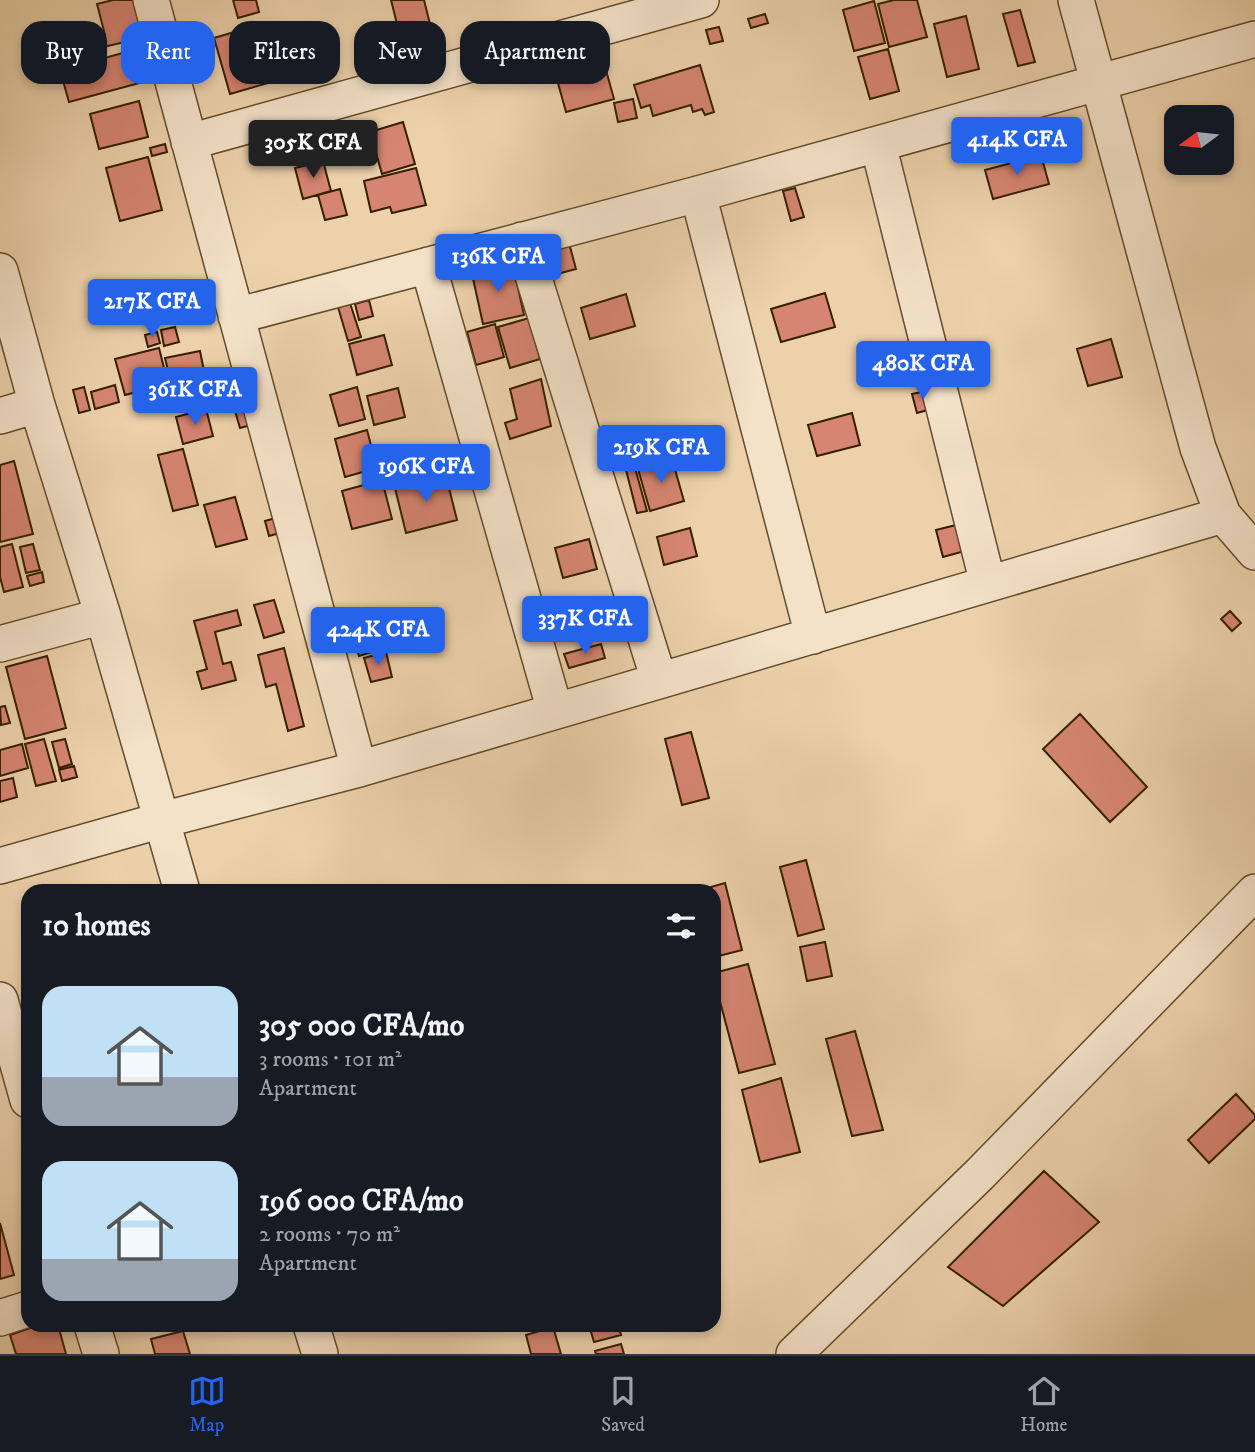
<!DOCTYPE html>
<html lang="en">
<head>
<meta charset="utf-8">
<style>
	body { margin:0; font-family:"IM FELL DW Pica",serif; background:#242831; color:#f1f3f6; height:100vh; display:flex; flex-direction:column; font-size:26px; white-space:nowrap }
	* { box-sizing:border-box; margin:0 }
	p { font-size:23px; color:#9ea1a6 }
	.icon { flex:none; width:38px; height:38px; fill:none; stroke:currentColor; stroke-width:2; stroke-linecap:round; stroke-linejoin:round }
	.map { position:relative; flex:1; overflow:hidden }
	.details { position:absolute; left:21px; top:884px; width:700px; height:448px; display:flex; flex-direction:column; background:#171b24; border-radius:21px; box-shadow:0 4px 10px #0003 }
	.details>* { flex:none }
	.banner { position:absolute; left:21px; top:21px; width:700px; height:63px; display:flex; gap:14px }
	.needle { width:46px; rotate:255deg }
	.fabs { position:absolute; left:1164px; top:105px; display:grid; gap:14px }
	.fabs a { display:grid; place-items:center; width:70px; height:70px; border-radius:14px; background:#171b24; box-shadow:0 4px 10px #0003; font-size:35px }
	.price { position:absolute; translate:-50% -60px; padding:0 16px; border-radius:7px; background:#2563eb; color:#fff; font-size:23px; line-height:46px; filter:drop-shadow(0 2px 4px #0008) }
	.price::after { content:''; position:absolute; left:50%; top:42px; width:21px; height:16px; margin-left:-10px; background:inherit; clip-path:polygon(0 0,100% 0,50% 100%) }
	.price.active { background:#222; color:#fff }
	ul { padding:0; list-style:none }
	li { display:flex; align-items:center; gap:21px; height:175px; padding:0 21px }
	li span { display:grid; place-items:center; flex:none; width:196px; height:140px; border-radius:21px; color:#555 }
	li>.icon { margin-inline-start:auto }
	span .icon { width:84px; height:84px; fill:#fffc; stroke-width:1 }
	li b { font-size:30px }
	h2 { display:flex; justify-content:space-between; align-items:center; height:84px; padding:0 21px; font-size:30px }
	.chip { padding:0 24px; border-radius:21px; background:#171b24; box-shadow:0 4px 10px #0003; font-size:24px; line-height:63px }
	.chip.active { background:#2563eb; color:#fff }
	.menu { display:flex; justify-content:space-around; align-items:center; height:98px; border-top:2px solid #363941; background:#171b24; font-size:19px; color:#9ea1a6 }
	.menu a { display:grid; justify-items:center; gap:4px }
	.menu .active { color:#2563eb }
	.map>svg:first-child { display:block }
	.building { fill:#d68572; stroke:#351f00; stroke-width:2 }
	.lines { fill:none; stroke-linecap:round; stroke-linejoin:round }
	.minor-casing { stroke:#634c2b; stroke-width:38 }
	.minor { stroke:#f3e1c8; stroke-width:35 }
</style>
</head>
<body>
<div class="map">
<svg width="1255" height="1354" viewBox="0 0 1255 1354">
	<rect width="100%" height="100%" fill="#ecd1ab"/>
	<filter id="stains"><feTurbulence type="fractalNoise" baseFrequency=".00286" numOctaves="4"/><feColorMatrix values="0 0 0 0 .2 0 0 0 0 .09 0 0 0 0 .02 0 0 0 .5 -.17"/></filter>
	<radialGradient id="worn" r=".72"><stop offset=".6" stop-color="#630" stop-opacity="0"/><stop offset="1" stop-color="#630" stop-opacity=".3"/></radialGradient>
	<!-- building -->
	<path class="building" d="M113,0H137L146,37L95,49L93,38L105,35L97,4Z
		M233,0H256L259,12L238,18Z
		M391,0H424L431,28L400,36Z
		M894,0H917L927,37L889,47L878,4Z
		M874,1L885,43L854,51L843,10Z
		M1020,10L1035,62L1018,66L1003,14Z
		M765,14L768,23L751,28L748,19Z
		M966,16L979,69L947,77L934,24Z
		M258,25L275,81L230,94L214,38Z
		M719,27L723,41L710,44L706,30Z
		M888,49L899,91L870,99L858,57Z
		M134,50L143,82L69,102L60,70Z
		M604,63L614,99L566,112L556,76Z
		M700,65L714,112L705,115L702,109L693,112L691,105L653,116L650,105L641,108L634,85Z
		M633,99L637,118L618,122L614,103Z
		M139,101L148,137L99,149L90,114Z
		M403,122L415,164L382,174L370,132Z
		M165,144L167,152L152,156L150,148Z
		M1041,155L1049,184L993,199L985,170Z
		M148,157L162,210L120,221L106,168Z
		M323,161L331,191L303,199L295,168Z
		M416,168L426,205L392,213L390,207L371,212L364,181Z
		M795,188L804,217L791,221L783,191Z
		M340,189L347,215L325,220L318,195Z
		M569,243L576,269L542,278L536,252Z
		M513,265L524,315L483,324L472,274Z
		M135,282L143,312L99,323L92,293Z
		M825,293L835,327L781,342L771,309Z
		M626,294L635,326L590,339L581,308Z
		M369,300L373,316L359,320L355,304Z
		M350,303L361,337L348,341L338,307Z
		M529,318L540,359L510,368L498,327Z
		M495,324L504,357L476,365L467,332Z
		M175,327L179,342L164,346L161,330Z
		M157,332L160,343L148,347L145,335Z
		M384,335L392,365L357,375L349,344Z
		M1111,339L1122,377L1088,386L1077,349Z
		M159,348L168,384L125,395L115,359Z
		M200,351L205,376L171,383L165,358Z
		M541,379L551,426L510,439L505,423L517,419L510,389Z
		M115,385L119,402L95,409L91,392Z
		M84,387L90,410L79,413L73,390Z
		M357,387L365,419L339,426L330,395Z
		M398,388L405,417L374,425L367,396Z
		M930,390L935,408L917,413L912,394Z
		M191,396L194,407L184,410L180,399Z
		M250,407L255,424L240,428L235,411Z
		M206,409L213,436L183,444L176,417Z
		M852,413L860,445L817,456L808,425Z
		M367,430L377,468L345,477L335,439Z
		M183,449L198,505L173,511L158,455Z
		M672,459L684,501L650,511L638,469Z
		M14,461L33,534L0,542V465Z
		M635,468L647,511L637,513L626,470Z
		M446,476L457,520L406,533L395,488Z
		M382,480L392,519L352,529L342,491Z
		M235,497L247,539L216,547L204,505Z
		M283,516L287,531L269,536L265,521Z
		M964,523L972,549L943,557L936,530Z
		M690,528L697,556L664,565L657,537Z
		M589,539L597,569L563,578L555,548Z
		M12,544L23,587L4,592L0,577V547Z
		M33,544L40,570L26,573L20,547Z
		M42,572L44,582L30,586L27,576Z
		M274,600L284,632L264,638L254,605Z
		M366,608L378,650L359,656L346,614Z
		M237,610L241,625L215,632L223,664L231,662L236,680L202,689L197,672L207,669L194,621Z
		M1230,611L1241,623L1232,631L1221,619Z
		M601,644L605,658L569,668L564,654Z
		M284,648L304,726L288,731L276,684L266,687L258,655Z
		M386,652L392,677L371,682L364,658Z
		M47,656L66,728L25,739L6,667Z
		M5,706L10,723L1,725L0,707Z
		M1080,714L1147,787L1110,822L1043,749Z
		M691,732L709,798L682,805L665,739Z
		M44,739L56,781L36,786L25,744Z
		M65,739L72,764L59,768L52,742Z
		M22,744L28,768L0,776V750Z
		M74,766L77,777L62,781L59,770Z
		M13,778L17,797L0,802V781Z
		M806,860L824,929L798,936L780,867Z
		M725,883L742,950L715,957L714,891H697Z
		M825,942L832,976L807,981L800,947Z
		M748,964L775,1064L739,1073L714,979V973Z
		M855,1031L883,1130L852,1136L826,1039Z
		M781,1078L800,1152L760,1162L742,1090Z
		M1236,1094L1255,1115V1119L1209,1163L1188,1140Z
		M1044,1171L1099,1222L1003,1306L948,1267Z
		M0,1223L14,1275L0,1279Z
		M39,1325H58L66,1354H16L10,1335Z
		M589,1325H618L621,1335L594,1342Z
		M553,1327L561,1354H531L526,1335Z
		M183,1331L190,1354H155L151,1339Z
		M621,1344L624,1354H596L595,1351Z"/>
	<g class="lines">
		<defs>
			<path id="minor" d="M151,0L359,769
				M1076,0L1198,448L1223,515L1255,552
				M189,142L701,0
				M878,144L988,584
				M698,194L813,636
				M522,240L659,680
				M428,265L555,711
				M0,271L37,405L103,616L182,891
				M236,316L698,194L1255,39
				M0,416L37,405
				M0,644L103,616
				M0,866L162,820L359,769L1223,515
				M0,1000L28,1100
				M0,1318L28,1309
				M92,1325L101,1354
				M311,1325L320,1354
				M794,1354L980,1174L1255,892"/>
		</defs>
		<!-- minor casing -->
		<use href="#minor" class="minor-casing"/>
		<!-- minor -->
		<use href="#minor" class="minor"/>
	</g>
	<rect width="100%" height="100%" filter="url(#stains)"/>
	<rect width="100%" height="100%" fill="url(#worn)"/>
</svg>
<div class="fabs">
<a><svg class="needle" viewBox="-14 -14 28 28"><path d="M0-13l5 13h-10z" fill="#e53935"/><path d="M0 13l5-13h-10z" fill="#9ea1a6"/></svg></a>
</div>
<b class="price" style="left:1017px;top:177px">414K CFA</b>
<b class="price active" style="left:313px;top:180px">305K CFA</b>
<b class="price" style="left:498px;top:294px">136K CFA</b>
<b class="price" style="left:152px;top:339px">217K CFA</b>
<b class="price" style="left:923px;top:401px">480K CFA</b>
<b class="price" style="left:195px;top:427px">361K CFA</b>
<b class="price" style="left:661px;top:485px">219K CFA</b>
<b class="price" style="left:426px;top:504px">196K CFA</b>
<b class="price" style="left:585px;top:656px">337K CFA</b>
<b class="price" style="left:378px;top:667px">424K CFA</b>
<div class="banner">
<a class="chip">Buy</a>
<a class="chip active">Rent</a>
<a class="chip">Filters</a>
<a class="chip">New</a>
<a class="chip">Apartment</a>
</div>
<section class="details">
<h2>10 homes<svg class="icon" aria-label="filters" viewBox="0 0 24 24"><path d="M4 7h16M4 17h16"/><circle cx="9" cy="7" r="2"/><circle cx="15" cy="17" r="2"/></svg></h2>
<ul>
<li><span style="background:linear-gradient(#bfe0f5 65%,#9aa5b1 0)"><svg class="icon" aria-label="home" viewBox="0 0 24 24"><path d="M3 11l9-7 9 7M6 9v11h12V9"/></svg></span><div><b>305 000 CFA/mo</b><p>3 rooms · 101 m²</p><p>Apartment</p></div></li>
<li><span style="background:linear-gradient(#bfe0f5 70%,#9aa5b1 0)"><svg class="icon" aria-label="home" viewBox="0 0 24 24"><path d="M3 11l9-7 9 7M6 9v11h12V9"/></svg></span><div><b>196 000 CFA/mo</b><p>2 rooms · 70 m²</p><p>Apartment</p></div></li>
</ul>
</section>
</div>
<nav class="menu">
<a class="active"><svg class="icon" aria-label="map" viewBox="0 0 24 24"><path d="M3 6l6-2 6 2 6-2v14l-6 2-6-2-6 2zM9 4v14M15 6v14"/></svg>Map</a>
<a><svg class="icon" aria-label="saved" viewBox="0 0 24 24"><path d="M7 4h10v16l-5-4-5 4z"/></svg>Saved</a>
<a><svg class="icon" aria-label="home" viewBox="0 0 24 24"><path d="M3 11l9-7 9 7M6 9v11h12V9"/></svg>Home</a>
</nav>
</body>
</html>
